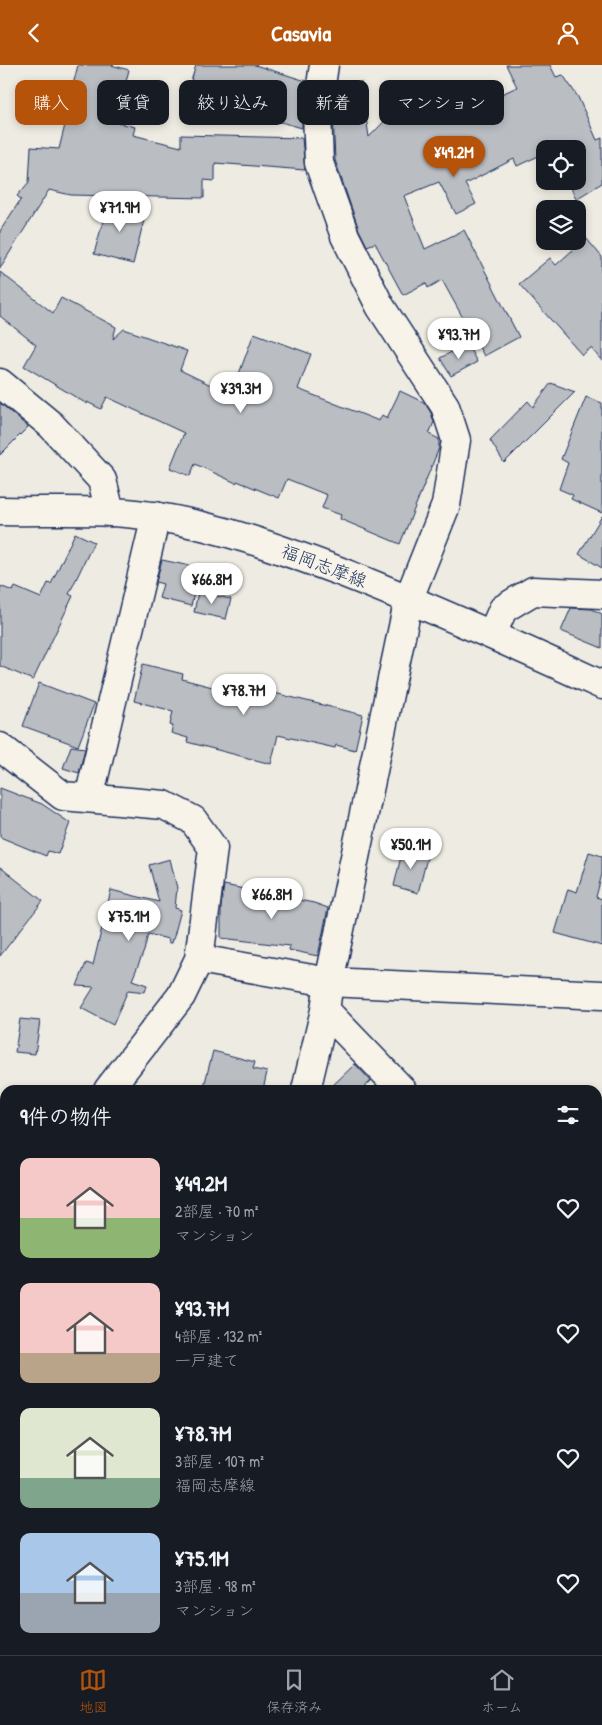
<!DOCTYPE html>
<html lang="ja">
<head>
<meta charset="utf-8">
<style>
	body { margin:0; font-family:"Patrick Hand","Klee One",sans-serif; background:#242831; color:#f1f3f6; height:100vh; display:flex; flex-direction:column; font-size:19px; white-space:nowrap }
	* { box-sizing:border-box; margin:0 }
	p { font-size:16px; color:#9ea1a6 }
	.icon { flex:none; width:28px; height:28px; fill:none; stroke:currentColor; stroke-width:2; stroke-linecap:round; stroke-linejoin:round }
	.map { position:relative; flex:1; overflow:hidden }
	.details { position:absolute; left:0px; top:1020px; width:602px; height:570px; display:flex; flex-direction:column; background:#171b24; border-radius:15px 15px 0 0; box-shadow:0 2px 8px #0003 }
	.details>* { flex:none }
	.banner { position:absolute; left:15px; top:15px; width:572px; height:45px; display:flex; gap:10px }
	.tools { position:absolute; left:536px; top:75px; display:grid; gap:10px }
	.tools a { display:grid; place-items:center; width:50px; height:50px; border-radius:10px; background:#171b24; box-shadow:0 2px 8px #0003; font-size:25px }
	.price { position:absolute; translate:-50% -42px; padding:0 11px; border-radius:18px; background:#fff; color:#222; font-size:16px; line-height:32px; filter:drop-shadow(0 1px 2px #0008) }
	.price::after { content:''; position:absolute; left:50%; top:30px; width:15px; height:11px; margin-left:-8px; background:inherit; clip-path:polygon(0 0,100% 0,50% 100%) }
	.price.selected { background:#b45309; color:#fff }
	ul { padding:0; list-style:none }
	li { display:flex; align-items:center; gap:15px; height:125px; padding:0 20px }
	li span { display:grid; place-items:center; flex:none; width:140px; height:100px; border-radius:10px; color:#555 }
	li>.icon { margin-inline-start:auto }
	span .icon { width:60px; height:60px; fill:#fffc; stroke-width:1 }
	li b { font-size:21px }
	h2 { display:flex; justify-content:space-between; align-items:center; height:60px; padding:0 20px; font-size:21px }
	.chip { padding:0 18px; border-radius:10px; background:#171b24; box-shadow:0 2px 8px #0003; font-size:18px; line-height:45px }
	.chip.selected { background:#b45309; color:#fff }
	header { display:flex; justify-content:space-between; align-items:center; height:65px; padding:0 20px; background:#b45309; color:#fff; font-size:22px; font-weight:700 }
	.tab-bar { display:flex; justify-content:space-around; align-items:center; height:70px; border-top:1px solid #363941; background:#171b24; font-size:14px; color:#9ea1a6 }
	.tab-bar a { display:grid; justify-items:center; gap:2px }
	.tab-bar .selected { color:#b45309 }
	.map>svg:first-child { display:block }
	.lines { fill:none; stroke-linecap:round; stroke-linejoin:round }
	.river { stroke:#a6abb5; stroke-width:46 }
	.building { fill:#babdc2; stroke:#1b2f5e }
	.minor-casing { stroke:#1b2f5e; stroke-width:31 }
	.major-casing { stroke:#1b2f5e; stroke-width:31 }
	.path { stroke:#1b2f5e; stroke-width:3; stroke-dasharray:5 4; stroke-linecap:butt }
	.minor { stroke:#f7f3e8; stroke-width:28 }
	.major { stroke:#f7f3e8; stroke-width:28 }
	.labels { text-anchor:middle; stroke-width:5; stroke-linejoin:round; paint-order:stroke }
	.street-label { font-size:18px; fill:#1b2f5e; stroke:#f7f3e8 }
</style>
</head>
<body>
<header><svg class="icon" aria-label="back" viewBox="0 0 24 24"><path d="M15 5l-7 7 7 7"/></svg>Casavia<svg class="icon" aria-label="person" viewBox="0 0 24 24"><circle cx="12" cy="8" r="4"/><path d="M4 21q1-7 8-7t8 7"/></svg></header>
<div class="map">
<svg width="602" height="1590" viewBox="0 0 602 1590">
	<rect width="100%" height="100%" fill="#eeebe2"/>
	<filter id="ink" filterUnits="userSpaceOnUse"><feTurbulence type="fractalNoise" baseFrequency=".02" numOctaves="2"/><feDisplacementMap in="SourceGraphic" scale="10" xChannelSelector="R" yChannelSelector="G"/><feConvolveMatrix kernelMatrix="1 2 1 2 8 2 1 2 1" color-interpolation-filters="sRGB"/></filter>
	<g filter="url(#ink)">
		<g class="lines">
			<!-- river -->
			<path class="river" d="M598,1209L602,1214"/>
		</g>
		<!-- building -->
		<path class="building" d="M78,0H111L129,5L115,57L135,62L133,70L181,82V70L302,73L305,105L215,98V116L204,115V133L71,130L49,125L0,203V166L21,134L17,131L29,117L31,82L59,84L68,48H66Z
			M196,0H255L306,16L302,45V63L196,33L198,29L188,26Z
			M506,0H550L556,12L563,10L578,32L597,75L602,73V118L576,134L568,116H578V84H545V88L517,101L514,94L465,119L476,139L456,149L439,117L404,131L425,184L464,165L519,272L484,291L442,215L428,223L426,218L403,230L375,178L367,181L359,165L335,95L333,48L337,21L361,17L369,72L413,27L440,54L479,36L480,39L517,22Z
			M109,134L145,151L133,199L94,189Z
			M586,173L602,192V296L591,283L582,290L519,219L550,193L556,200Z
			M0,207L53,248L61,233L116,262L113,274L124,264L187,286L180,305L217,323L219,319L233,325L254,268L311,289L298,324L379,356L382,350L387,353L400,326L425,338L431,348L434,357L429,369L439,374V383L400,479L340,454L341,450L322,443L327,430L287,414L279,433L237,416L236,418L195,399L190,411L170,403L184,368L107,332L101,344L87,337V339L24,301L36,280L0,251Z
			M467,279L477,297L451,311L440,293Z
			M551,318L575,327L504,398L490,375L528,336L533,342Z
			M586,332L602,338V448L571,434L573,430L559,424L568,398L561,394Z
			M0,338L28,362L0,390Z
			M602,451V503L579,489Z
			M75,468L94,477L69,529L73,531L33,615L0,601V521L13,526L15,522L41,533L48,518L51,519Z
			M162,495L200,503L191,541L159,533L163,519L156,517Z
			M198,527L231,534L226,554L194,547Z
			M571,543L592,544L602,549V583L561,566Z
			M143,599L183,609L182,614L235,628L238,619L363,650L355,685L336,680L335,683L278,670L271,699L187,677L188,673L171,668L173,661L170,660L173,646L134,636Z
			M39,618L94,639L78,681L23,661Z
			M71,681L85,683L79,708L63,703Z
			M0,723L42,739L70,758L58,789L48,786L46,791L0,772Z
			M403,783L428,789L418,828L394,821Z
			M589,787L602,791V809L596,832L602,834V881L555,868L568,824L577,827Z
			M170,794L177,823L175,843L181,845L173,875L172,874L171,878H169L168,874L148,869L144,886L132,915L147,920L145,927L128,925L113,960L81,943L94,922L77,921L86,898L93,900L111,825L159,837L149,800Z
			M0,802L43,836L0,891Z
			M224,820L314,838L328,843L318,891L289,885L290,881L221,873V842Z
			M20,954L40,956L35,989L15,987Z
			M213,986L255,997L253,1004L267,1007L263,1025H203Z
			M355,999L371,1016L361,1025H328Z"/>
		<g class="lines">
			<defs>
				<path id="minor" d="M0,318L51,360L102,415L110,447
					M492,569L503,544L533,526L602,529
					M0,682L63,731L164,740L193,755L213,783L199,894L181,931L108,1025
					M89,733L156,451
					M199,894L329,917L602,930
					M325,945L402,1025
					M306,1025L325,945L329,917L409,533L446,440L456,375L445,341L380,241L345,171L319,98L317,47L324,0
					M0,1116L5,1117
					M598,1228L602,1232
					M0,1391L5,1371
					M169,1590L170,1585"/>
				<path id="major" d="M0,446C52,447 106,443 158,452C221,462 280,484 339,506C428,541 515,580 602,620"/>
			</defs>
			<!-- minor casing -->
			<use href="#minor" class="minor-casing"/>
			<!-- major casing -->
			<use href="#major" class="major-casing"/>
			<!-- path -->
			<path class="path" d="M598,1532L602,1536"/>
			<!-- minor -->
			<use href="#minor" class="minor"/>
			<!-- major -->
			<use href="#major" class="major"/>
		</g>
	</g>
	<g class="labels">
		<!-- street labels -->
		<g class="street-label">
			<text transform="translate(324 501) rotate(21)" y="6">福岡志摩線</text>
		</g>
	</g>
</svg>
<div class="tools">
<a><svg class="icon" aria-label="locate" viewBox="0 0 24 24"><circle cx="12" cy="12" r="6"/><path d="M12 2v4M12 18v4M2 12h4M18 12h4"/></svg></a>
<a><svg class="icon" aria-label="layers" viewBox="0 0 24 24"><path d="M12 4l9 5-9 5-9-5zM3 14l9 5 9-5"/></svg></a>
</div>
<b class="price selected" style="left:454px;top:113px">¥49.2M</b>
<b class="price" style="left:120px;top:168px">¥71.9M</b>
<b class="price" style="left:459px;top:295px">¥93.7M</b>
<b class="price" style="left:241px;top:349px">¥39.3M</b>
<b class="price" style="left:212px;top:540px">¥66.8M</b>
<b class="price" style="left:244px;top:651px">¥78.7M</b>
<b class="price" style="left:411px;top:805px">¥50.1M</b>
<b class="price" style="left:272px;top:855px">¥66.8M</b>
<b class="price" style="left:129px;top:877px">¥75.1M</b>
<div class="banner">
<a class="chip selected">購入</a>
<a class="chip">賃貸</a>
<a class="chip">絞り込み</a>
<a class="chip">新着</a>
<a class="chip">マンション</a>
</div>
<section class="details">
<h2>9件の物件<svg class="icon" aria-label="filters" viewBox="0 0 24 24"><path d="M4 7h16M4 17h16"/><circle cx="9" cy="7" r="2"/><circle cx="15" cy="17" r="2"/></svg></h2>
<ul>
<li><span style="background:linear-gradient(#f6c9c9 60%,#8fb573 0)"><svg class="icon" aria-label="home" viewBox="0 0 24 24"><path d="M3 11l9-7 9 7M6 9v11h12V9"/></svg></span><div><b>¥49.2M</b><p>2部屋 · 70 m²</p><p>マンション</p></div><svg class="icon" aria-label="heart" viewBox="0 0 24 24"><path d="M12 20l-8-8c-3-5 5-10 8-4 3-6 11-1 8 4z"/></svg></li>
<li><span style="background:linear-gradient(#f6c9c9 70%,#b9a48a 0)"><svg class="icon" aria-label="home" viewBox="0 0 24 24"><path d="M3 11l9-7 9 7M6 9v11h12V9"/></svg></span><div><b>¥93.7M</b><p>4部屋 · 132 m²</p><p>一戸建て</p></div><svg class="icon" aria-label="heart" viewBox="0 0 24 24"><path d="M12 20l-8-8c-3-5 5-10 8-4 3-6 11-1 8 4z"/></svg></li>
<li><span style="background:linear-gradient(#dfe7d0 70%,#7fa58c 0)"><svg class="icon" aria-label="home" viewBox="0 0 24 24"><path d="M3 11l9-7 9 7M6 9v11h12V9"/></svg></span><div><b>¥78.7M</b><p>3部屋 · 107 m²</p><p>福岡志摩線</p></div><svg class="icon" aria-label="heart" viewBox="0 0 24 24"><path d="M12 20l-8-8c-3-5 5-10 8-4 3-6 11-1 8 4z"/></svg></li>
<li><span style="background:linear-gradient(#a9c7e8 60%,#9aa5b1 0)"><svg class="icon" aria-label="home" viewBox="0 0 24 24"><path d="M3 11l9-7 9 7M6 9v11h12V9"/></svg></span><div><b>¥75.1M</b><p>3部屋 · 98 m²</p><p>マンション</p></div><svg class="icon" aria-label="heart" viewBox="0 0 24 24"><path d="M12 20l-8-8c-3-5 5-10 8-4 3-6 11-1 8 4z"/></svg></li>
</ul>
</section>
</div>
<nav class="tab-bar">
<a class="selected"><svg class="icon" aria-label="map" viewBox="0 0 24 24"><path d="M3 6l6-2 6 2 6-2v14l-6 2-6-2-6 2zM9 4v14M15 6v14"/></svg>地図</a>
<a><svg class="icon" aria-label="saved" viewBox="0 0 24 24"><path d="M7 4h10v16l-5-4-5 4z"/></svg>保存済み</a>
<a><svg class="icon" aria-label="home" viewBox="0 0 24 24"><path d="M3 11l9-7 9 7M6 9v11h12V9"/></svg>ホーム</a>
</nav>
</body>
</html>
